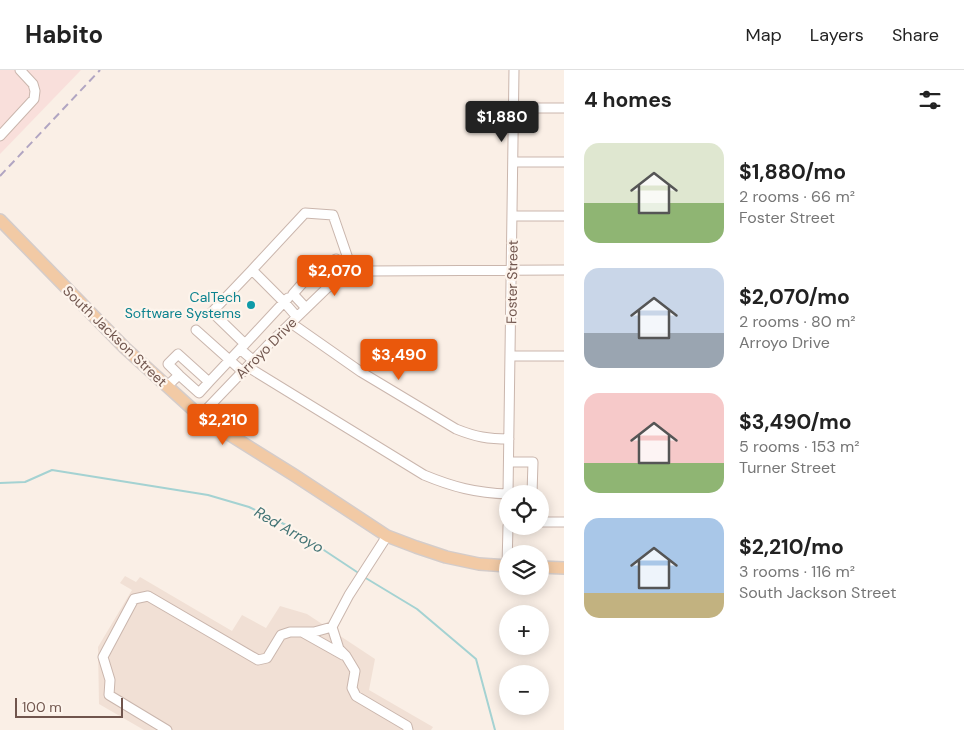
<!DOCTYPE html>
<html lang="en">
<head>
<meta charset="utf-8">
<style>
	body { margin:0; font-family:"DM Sans",sans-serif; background:#f6f6f6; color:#222; height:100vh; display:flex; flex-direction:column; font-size:19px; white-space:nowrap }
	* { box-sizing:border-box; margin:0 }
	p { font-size:16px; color:#767676 }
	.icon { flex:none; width:28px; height:28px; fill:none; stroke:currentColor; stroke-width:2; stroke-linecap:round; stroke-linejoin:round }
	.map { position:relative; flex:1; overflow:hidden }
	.panel { display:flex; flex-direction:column; background:#fff; width:400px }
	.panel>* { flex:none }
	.tools { position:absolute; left:499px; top:415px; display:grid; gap:10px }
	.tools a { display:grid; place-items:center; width:50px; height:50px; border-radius:50%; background:#fff; box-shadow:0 2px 12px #0003; font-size:25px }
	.scale { position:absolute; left:15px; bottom:12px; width:108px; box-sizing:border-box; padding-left:5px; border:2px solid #70554d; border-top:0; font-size:14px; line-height:18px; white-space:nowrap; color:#70554d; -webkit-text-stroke:4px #fdf4ec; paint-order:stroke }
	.price { position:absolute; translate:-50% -42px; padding:0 11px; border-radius:5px; background:#ea580c; color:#fff; font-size:16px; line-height:32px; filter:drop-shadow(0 1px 2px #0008) }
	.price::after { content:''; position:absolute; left:50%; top:30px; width:15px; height:11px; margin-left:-8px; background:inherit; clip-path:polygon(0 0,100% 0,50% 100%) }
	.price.active { background:#222; color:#fff }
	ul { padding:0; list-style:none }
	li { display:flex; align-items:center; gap:15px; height:125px; padding:0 20px }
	li span { display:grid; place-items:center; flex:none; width:140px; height:100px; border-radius:15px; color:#555 }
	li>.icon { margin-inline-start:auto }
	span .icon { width:60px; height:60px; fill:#fffc; stroke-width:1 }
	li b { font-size:21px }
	h2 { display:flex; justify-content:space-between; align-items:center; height:60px; padding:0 20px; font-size:21px }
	header { display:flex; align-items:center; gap:30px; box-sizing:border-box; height:70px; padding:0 25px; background:#fff; border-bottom:1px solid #e0e0e0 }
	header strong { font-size:24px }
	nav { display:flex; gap:28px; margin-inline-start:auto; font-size:18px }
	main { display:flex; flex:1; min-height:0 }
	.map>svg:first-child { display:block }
	.residential { fill:#f1e0d5 }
	.commercial { fill:#f9dfdb }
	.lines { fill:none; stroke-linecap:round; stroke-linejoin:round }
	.stream { stroke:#a4d2d2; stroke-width:2 }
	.minor-casing { stroke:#cab6ad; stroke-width:11 }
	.major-casing { stroke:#d4ccca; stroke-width:14 }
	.minor { stroke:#fff; stroke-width:9 }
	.major { stroke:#f2caa5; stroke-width:11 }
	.rail { stroke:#b1a5c2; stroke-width:2; stroke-dasharray:8 5; stroke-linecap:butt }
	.culture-dot { fill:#0f9aa8; stroke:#fdf4ec; stroke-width:2 }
	.labels { text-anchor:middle; stroke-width:4.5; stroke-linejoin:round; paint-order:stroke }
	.street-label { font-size:14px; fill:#70554d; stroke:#fdf4ec }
	.culture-label { font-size:14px; fill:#0d838f; stroke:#fdf4ec; text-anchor:end }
	.water-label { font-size:15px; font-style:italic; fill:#427374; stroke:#fdf4ec }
</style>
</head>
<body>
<header>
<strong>Habito</strong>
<nav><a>Map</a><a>Layers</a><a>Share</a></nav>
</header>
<main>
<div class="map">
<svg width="564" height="660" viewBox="0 0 564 660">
	<rect width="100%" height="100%" fill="#faefe6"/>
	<!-- residential -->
	<path class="residential" d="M125,506L136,512L140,507L232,561L242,545L266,558L280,536L307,544L375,589L369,620L433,657L431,660H144L99,634L98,577L132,520L120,513Z"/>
	<!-- commercial -->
	<path class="commercial" d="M0,0H81L0,84Z"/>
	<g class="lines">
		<!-- stream -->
		<path class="stream" d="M0,413L25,412L52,400L208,425L249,437L286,455L360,504
			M364,507L417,539L476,589L495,660"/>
		<defs>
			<path id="minor" d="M514,38H564
				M0,66L34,29L35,21L33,14L20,0
				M513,92H564
				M513,146H564
				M252,200L305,143L333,145L353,203
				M288,228L284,232L297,247
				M306,238L293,224C305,209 319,197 336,189L343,207
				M291,253L361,302L456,359C476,367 488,369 509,369
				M196,260L243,302
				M240,279L245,274L212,242L252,200L284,232L245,274
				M510,286H564
				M248,297L424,405C453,417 476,423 508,424
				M209,312L240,279L254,291
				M167,316L179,305L168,294L178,284L209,312L199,323L179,305
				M200,346L267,276L327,218L347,204L367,201L564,200
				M509,392H533L532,424
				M508,424L514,0
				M540,452H564
				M387,466L349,525L332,557L339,579L346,586L355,601L352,618L356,626L407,656L408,660
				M507,496L508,456
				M302,562L343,585
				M167,660L109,625L110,610L103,587L134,529L148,526L258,590L267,588L281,565L290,562H314L332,557"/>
			<path id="major" d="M0,150L125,278L200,346L294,405L387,466L416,477L446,487L479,494L508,496
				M540,497L564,498"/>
		</defs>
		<!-- minor casing -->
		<use href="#minor" class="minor-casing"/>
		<!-- major casing -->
		<use href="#major" class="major-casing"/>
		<!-- minor -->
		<use href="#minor" class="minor"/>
		<!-- major -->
		<use href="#major" class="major"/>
		<!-- rail -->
		<path class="rail" d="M0,106L100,0"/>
	</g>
	<!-- markers -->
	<circle class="culture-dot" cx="251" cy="235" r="5"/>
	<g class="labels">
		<!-- street labels -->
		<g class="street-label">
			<text transform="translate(512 212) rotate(-89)" y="5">Foster Street</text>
			<text transform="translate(115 266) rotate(44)" y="5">South Jackson Street</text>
			<text transform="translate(266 278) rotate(-45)" y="5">Arroyo Drive</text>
		</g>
		<!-- culture labels -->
		<g class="culture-label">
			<text x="241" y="232">CalTech<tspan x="241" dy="16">Software Systems</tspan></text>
		</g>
		<!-- water labels -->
		<g class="water-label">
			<text transform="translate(289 460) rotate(30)" y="5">Red Arroyo</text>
		</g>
	</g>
</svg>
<div class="tools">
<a><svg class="icon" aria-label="locate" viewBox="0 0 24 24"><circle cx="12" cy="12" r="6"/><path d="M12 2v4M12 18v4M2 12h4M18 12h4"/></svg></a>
<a><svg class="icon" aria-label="layers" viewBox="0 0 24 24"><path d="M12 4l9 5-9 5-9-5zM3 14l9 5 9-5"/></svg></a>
<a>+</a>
<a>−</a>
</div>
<div class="scale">100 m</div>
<b class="price active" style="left:502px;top:73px">$1,880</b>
<b class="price" style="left:335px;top:227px">$2,070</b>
<b class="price" style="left:399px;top:311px">$3,490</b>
<b class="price" style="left:223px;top:376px">$2,210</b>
</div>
<section class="panel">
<h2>4 homes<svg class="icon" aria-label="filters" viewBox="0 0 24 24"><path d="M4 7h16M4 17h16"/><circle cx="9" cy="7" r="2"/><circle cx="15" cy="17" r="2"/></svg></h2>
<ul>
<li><span style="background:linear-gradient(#dfe7d0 60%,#8fb573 0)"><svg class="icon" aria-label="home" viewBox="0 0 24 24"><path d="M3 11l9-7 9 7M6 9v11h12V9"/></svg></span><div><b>$1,880/mo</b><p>2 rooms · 66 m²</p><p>Foster Street</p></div></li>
<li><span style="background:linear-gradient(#c9d6e8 65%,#9aa5b1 0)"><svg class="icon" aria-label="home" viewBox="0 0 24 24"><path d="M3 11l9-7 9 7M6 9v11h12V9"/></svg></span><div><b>$2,070/mo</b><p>2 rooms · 80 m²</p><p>Arroyo Drive</p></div></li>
<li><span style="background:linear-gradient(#f6c9c9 70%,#8fb573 0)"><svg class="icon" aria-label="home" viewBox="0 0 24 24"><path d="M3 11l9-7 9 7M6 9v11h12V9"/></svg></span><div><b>$3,490/mo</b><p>5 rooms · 153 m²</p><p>Turner Street</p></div></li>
<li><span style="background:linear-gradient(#a9c7e8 75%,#c2b280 0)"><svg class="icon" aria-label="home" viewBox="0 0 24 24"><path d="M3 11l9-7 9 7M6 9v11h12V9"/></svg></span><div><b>$2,210/mo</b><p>3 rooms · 116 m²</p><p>South Jackson Street</p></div></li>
</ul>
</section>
</main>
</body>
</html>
